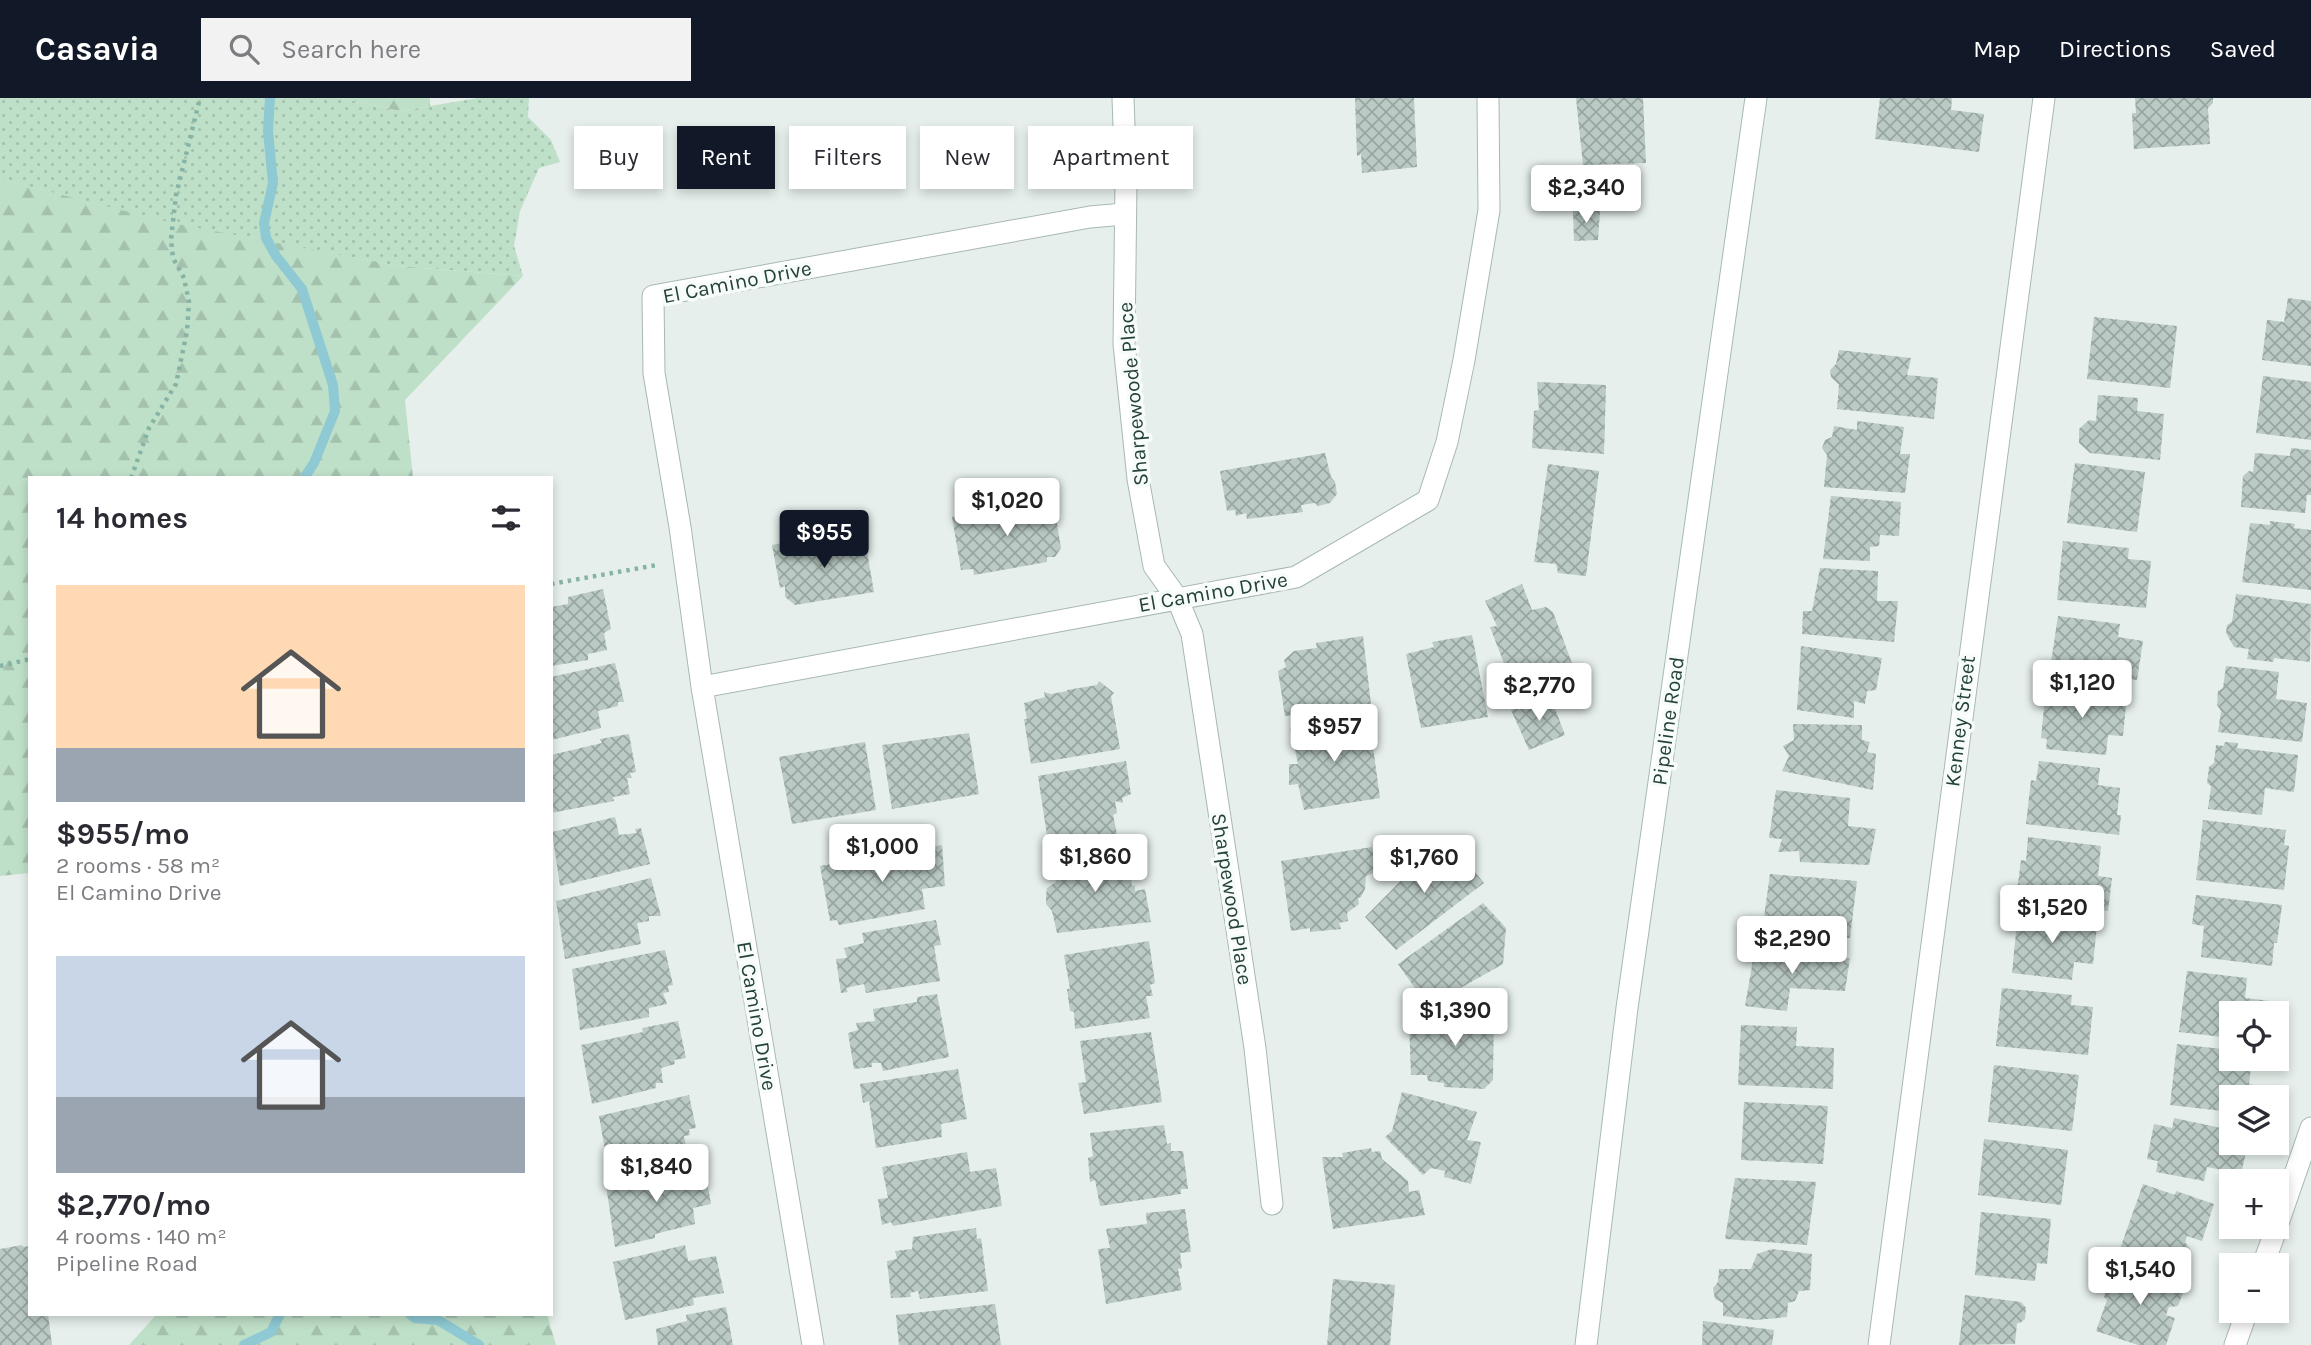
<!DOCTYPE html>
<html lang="en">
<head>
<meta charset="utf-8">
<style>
	body { margin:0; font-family:Karla,sans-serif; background:#f2f2f3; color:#2b2b33; height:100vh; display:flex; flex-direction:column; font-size:26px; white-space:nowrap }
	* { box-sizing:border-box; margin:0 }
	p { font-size:23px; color:#7c7c81 }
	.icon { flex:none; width:38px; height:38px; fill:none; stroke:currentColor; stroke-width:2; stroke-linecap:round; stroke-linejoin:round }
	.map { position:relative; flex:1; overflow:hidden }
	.drawer { position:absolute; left:28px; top:378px; width:525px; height:840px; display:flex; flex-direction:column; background:#fff; border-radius:0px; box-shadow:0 4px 10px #0003 }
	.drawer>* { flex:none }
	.banner { position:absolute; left:574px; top:28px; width:665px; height:63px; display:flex; gap:14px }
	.tools { position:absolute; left:2219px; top:903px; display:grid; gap:14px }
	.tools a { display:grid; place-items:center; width:70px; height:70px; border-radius:0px; background:#fff; box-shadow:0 4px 10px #0003; font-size:35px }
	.price { position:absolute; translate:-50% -60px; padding:0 16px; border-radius:7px; background:#fff; color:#222; font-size:23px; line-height:46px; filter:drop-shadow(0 2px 4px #0008) }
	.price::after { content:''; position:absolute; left:50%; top:42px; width:21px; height:16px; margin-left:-10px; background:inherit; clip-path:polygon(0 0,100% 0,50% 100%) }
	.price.on { background:#111827; color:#fff }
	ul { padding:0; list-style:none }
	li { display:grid; align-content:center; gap:14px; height:371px; padding:0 28px }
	li span { display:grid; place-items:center; height:217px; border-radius:0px; color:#555 }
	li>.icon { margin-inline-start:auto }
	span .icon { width:126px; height:126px; fill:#fffc; stroke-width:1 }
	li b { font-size:30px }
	h2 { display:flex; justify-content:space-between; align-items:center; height:84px; padding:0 28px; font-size:30px }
	.chip { padding:0 24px; border-radius:0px; background:#fff; box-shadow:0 4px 10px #0003; font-size:24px; line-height:63px }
	.chip.on { background:#111827; color:#fff }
	header { display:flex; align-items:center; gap:42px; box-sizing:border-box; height:98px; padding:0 35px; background:#111827; color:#fff }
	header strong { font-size:33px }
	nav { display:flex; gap:38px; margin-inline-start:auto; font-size:24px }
	.search { width:490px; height:63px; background:#f2f2f3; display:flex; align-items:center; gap:18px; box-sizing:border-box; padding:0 24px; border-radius:0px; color:#7c7c81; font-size:26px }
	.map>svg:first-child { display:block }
	.grass { fill:url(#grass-dots) }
	.forest { fill:url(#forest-firs) }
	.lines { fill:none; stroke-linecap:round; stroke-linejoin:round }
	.stream { stroke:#8ec9d4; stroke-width:10 }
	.building { fill:url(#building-cross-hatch) }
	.minor-casing { stroke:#a8b8b2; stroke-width:23 }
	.secondary-casing { stroke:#a4bbb3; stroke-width:23 }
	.path { stroke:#86b3a5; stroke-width:4.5; stroke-dasharray:3.5 5; stroke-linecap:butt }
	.minor { stroke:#fff; stroke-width:21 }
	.secondary { stroke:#fff; stroke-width:21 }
	.labels { text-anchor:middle; stroke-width:7; stroke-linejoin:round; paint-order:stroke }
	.street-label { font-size:21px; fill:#24423a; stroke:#f7fbf9 }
</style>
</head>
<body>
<header>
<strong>Casavia</strong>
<div class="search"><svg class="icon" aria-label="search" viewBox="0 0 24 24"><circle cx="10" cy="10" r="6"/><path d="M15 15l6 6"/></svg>Search here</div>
<nav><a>Map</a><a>Directions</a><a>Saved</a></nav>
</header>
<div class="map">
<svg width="2311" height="1247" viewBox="0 0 2311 1247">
	<defs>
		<pattern id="grass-dots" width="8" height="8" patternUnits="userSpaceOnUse" patternTransform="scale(1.75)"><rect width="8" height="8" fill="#bfe0c8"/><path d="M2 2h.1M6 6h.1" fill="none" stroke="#a4c1ad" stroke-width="1.8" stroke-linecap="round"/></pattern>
		<pattern id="forest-firs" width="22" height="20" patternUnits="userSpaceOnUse" patternTransform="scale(1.75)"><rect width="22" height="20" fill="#bfe0c8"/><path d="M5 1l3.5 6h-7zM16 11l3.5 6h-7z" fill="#a4c1ad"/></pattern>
		<pattern id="building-cross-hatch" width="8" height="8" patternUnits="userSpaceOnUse" patternTransform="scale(1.75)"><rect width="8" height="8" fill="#bbcac4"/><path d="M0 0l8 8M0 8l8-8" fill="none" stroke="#98a6a0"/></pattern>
	</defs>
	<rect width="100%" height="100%" fill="#e6efeb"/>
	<!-- grass -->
	<path class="grass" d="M0,0H341L400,13L478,0H529L528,19L551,42L560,64L539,70L520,113L514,148L523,178L398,168L172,126L0,81Z"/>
	<!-- forest -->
	<path class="forest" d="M341,0H430V8L400,13Z
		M0,81L172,125L398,168L523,178L405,302L413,380H30V775L0,778Z
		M157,1216H547L556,1247H129Z"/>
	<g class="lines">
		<!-- stream -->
		<path class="stream" d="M270,0L268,33L273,85L264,125L266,140L276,158L302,191L333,287L335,313L314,365L304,380
			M410,1216L415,1220L438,1222L479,1247
			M244,1247L271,1234L280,1216"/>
	</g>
	<!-- building -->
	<path class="building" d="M1355,0H1414L1417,69L1362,75L1361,56L1357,58Z
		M1576,0H1643L1646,65L1583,67Z
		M1880,0H1952L1951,12L1984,16L1979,54L1875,41Z
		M2135,0H2213V5L2208,10L2210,46L2134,51L2132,15H2136Z
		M1573,113H1600L1598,142L1574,143Z
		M2288,200L2311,203V268L2262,262L2267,222L2284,224Z
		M2094,219L2177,228L2170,290L2087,281Z
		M1839,252L1911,260L1907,277L1938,280L1934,321L1837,311L1839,287L1831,279L1830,272L1836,266Z
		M2263,278L2311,284V342L2256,335Z
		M1537,284L1606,287L1604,356L1532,350L1534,313L1539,312Z
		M2098,297L2138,300L2137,313L2164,316L2160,362L2090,355L2079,345V331L2089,322L2096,323Z
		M1857,323L1904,329L1900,356H1910L1905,395L1824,389L1827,357L1822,350L1825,342L1832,339L1834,328L1857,332Z
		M2291,350L2311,352V397H2307L2305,415L2241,409L2243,378L2249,373L2253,374L2255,355L2290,358Z
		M1325,355L1331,379L1335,384L1337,396L1330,405L1318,408L1315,405L1301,407L1303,414L1247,421L1246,415L1236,418L1235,412L1227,413L1220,373Z
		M2075,365L2145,374L2137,434L2067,425Z
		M1548,366L1599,373L1586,478L1558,475L1556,466L1534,464Z
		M1831,398L1901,404L1899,438L1880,437L1879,448L1870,449V463L1823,461Z
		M1053,402L1061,450L1055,459H1047V464L974,477L973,471L961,472L952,419Z
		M2270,423L2295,426L2294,430L2311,432V492L2242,484L2250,425L2270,427Z
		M864,436L874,494L795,507L785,499V488L780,490L772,447L787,444L789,449Z
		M2063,443L2129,450L2128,461L2151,463L2146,510L2057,502Z
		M1820,470L1878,473L1877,503H1898L1894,544L1802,536L1803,513H1812Z
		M1522,486L1532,512L1546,509L1553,514L1573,568L1556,573L1554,583L1543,588L1536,585L1533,578L1512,586L1490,529L1497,528L1485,503Z
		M603,491L611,531L604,535L607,552L588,556V562L551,568V509L568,506V499Z
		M2236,496L2311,506L2310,564L2274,560L2273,564L2247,561L2249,551L2234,549L2226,535L2227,527L2232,524Z
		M2058,518L2120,526L2118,539L2143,543L2137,582L2050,571Z
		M1472,537L1488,619L1421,630L1406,556L1434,549L1432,544Z
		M1363,538L1371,606L1285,618L1278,573L1286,569L1284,562L1294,553L1317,550L1316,545Z
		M1801,548L1882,560L1876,592L1867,593L1865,606L1854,603V620L1797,612Z
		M615,565L624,604H618V608L598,613L601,630L551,642V579Z
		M2226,568L2279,574L2276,601L2307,605L2302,644L2218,634L2221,613L2217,607L2218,593L2223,590Z
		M1099,583L1114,595L1111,598L1120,651L1031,666L1024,621H1027L1024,605L1045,599L1044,594L1051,596L1067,593V592L1097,587Z
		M2046,588L2127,597L2123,638L2108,637L2106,657L2046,651L2047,641L2041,640Z
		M1551,600L1565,637L1529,652L1511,612Z
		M1369,620L1380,700L1304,712L1298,686L1289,687V666H1298L1290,630Z
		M1793,626L1862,627V642L1870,644L1867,654L1876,656L1873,692L1782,673L1789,658L1783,648L1794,642Z
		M969,635L979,696L892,711L882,647Z
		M629,636L636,674L630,675L632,680H627L630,696L613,699L614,703L551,715V657L602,645L600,641Z
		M865,644L876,712L792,726L779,659Z
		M2225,644L2238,645L2237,650L2298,657L2294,694L2265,690L2262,717L2208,711L2211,688L2207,685L2209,669L2214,665L2216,647L2224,648Z
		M1126,663L1131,696L1122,700L1123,705L1115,703L1117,715L1113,717L1118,741L1049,751L1038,678Z
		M2039,663L2100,670L2098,687L2120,690L2117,717H2121L2119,737L2026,726L2031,682L2036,683Z
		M1776,692L1850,700L1848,728L1876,731L1869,767L1800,764L1799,753L1778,754L1782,741L1769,740Z
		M615,719L619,737L637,735L635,731L641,730L650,766L560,788L552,734Z
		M2203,722L2286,732L2284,747L2289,748L2284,792L2196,782Z
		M1445,738L1484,785L1396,852L1365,819Z
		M2028,739L2101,748L2098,778L2112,780L2108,813L2016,801L2021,762L2026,763Z
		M942,747L945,788L922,791L925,811L839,827L837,822L830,823L820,768Z
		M1372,749L1376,774L1366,778L1365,791L1361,799L1358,800L1359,806L1347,815L1348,823L1339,825L1341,831L1310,834V830L1291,833L1281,763Z
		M1127,754L1132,788L1135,787V793L1145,791L1151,824L1057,835L1052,813L1046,806V797L1047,790L1056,784L1053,762Z
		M1770,776L1857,783L1850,840L1783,836L1784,822L1764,819Z
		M651,780L661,818H649V823L637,825L641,846L565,861L556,803Z
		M2196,797L2282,807L2277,845H2274L2272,868L2201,859L2204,828L2192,826Z
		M1483,805L1506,830L1503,866L1448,897L1424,903L1398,866Z
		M2018,814L2093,822L2092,828L2097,827L2093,866L2074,864L2072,882L2012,875Z
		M936,822L941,847L934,848L940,883L866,895L864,886L846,890L848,894L841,895L836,861L847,860L844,850L864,845L862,835Z
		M1149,843L1155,885L1150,887L1153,898H1146L1150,920L1075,931L1074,914L1070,913L1067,891H1070L1064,857Z
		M1755,850L1850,860L1845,893L1790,890L1787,913L1745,908Z
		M665,852L673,887L668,888L669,894L663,895L667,906L649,910V919L580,932L572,871Z
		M2187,873L2247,880L2245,900L2270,903L2268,915H2231V940L2179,934Z
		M2002,890L2072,897L2071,907L2093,909L2088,957L1996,948Z
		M937,896L949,959L883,973L881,965H872V969L854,971L848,935L858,932L856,925L875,923L873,911L917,904V899Z
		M1457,909H1494L1493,982L1484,991L1444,989V985L1428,983L1427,977H1411L1409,924H1428V918L1457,917Z
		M678,923L686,960L674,962L675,966L661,970L663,985H656V990L592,1006L581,947L643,934L642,930Z
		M1741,927L1797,929L1796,948L1834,950L1833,991L1738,987Z
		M1151,934L1162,1004L1084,1016L1078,985L1086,984L1080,943Z
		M2177,946L2231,952V961H2252L2249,986L2254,987L2253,999H2231V1014L2170,1007Z
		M1994,967L2079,977L2072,1033L1988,1024Z
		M958,971L967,1021L941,1026L942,1039L876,1050L869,1003L863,1005L860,986Z
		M1402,994L1477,1014L1467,1042L1481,1044L1471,1086L1444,1079L1445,1073L1431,1070L1423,1077L1385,1039L1392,1033Z
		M689,997L696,1030L689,1031L690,1037L684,1038L687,1053L672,1055V1062L609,1075L599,1018Z
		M1744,1004L1828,1008L1823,1066L1741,1062Z
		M2174,1020L2231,1032V1045H2248L2241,1076L2207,1069L2204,1083L2156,1074L2158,1063L2147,1061L2154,1026L2172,1030Z
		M1164,1027L1167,1046L1171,1045V1053H1183L1188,1091H1181V1096L1100,1108L1095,1082L1090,1084L1088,1060L1093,1058L1090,1035Z
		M1984,1041L2068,1052L2061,1107L1978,1097Z
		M1371,1050L1372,1054L1380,1053L1382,1061L1408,1083L1409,1094L1419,1092L1425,1117L1333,1131L1322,1059H1343L1342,1055Z
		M967,1054L970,1074L996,1070L1002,1108L893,1128L891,1124L882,1127L878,1101L888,1100L882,1069Z
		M704,1066L711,1106L693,1110L695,1126L655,1136V1140L615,1149L606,1087Z
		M1735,1080L1816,1084L1807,1147L1725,1141Z
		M2143,1086L2175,1097L2176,1093L2214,1106L2202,1143L2187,1138L2185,1144L2190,1151L2186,1165L2175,1170L2120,1151Z
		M1185,1111L1191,1154L1180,1155L1182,1170L1178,1171L1182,1192L1106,1206L1098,1151L1110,1150L1106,1131L1147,1126L1146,1115Z
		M1981,1114L2051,1121L2047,1166L2037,1165L2035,1183L1975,1177Z
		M976,1130L977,1141L981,1140L988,1193L920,1201L918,1193L910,1195L911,1199L891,1200L887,1163L897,1161L895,1153L912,1151L913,1139Z
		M22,1147L23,1149L30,1148V1216H48L52,1247H0V1151Z
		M685,1147L688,1163L716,1158L724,1195L693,1200L694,1207L625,1222L613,1164Z
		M1772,1151L1812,1156L1810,1192L1799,1193L1795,1203L1788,1205L1787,1219L1756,1222L1723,1218V1205L1715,1201L1713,1190L1718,1184L1719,1171H1751L1757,1156Z
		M2120,1164L2181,1185L2184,1192L2178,1208L2169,1209L2166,1217L2175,1220L2166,1247H2138L2096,1233L2107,1202L2104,1199L2107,1189L2112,1188Z
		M1333,1181L1395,1187L1390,1247H1327Z
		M1965,1197L2021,1204L2026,1210L2025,1221L2020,1225H2017L2015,1246L1959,1247Z
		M995,1206L1001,1247H899L896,1217Z
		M726,1209L733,1247H658L656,1231L687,1223L686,1217Z
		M1703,1223L1774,1232L1772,1247H1702Z"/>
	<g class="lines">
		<defs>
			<path id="minor" d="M1123,0L1126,84L1124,246L1138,381L1154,468L1177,500L1192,536L1255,950L1272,1106
				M702,589L1296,479L1428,402L1447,344L1464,262L1489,112L1488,0
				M2277,1128L2311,1030
				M2263,1167L2277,1129
				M813,1247L702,589L680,429L654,275L653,198L1090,119L1124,116
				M1879,1247L2044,0
				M2235,1247L2247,1213"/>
			<path id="secondary" d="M1586,1247L1627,910L1756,0"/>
		</defs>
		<!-- minor casing -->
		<use href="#minor" class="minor-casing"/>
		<!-- secondary casing -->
		<use href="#secondary" class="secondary-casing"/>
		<!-- path -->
		<path class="path" d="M131,380L149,330L176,286L187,233L189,204L184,180L173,160L171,141L176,97L200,0
			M551,486L657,467
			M0,568L30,561"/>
		<!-- minor -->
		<use href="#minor" class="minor"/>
		<!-- secondary -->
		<use href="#secondary" class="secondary"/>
	</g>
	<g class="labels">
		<!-- street labels -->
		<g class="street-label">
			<text transform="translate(737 184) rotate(-11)" y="7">El Camino Drive</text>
			<text transform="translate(1133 296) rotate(-95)" y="7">Sharpewoode Place</text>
			<text transform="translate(1213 494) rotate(-10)" y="7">El Camino Drive</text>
			<text transform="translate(1668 623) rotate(-82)" y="7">Pipeline Road</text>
			<text transform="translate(1960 623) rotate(-83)" y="7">Kenney Street</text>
			<text transform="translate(1232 801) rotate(81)" y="7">Sharpewood Place</text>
			<text transform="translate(757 918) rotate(80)" y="7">El Camino Drive</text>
		</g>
	</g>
</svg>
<div class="tools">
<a><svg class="icon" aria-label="locate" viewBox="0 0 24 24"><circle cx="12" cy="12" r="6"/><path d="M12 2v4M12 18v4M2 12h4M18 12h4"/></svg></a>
<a><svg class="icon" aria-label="layers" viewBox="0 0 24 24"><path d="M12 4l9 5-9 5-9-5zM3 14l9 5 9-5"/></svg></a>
<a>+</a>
<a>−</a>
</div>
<b class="price" style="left:1586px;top:127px">$2,340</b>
<b class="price" style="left:1007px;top:440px">$1,020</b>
<b class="price on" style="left:824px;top:472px">$955</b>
<b class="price" style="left:2082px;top:622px">$1,120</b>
<b class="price" style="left:1539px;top:625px">$2,770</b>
<b class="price" style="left:1334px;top:666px">$957</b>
<b class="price" style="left:882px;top:786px">$1,000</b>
<b class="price" style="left:1095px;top:796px">$1,860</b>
<b class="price" style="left:1424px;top:797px">$1,760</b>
<b class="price" style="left:2052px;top:847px">$1,520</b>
<b class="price" style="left:1792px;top:878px">$2,290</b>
<b class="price" style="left:1455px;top:950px">$1,390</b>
<b class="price" style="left:656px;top:1106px">$1,840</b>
<b class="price" style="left:2140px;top:1209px">$1,540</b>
<div class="banner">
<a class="chip">Buy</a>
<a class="chip on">Rent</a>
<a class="chip">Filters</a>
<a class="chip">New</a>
<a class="chip">Apartment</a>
</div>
<section class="drawer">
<h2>14 homes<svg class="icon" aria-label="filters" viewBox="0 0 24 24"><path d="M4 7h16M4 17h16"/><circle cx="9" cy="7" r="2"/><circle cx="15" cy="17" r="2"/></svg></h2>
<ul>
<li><span style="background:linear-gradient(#ffd9b3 75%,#9aa5b1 0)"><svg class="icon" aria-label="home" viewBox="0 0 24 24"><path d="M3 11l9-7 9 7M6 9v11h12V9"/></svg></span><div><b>$955/mo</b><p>2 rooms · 58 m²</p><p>El Camino Drive</p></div></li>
<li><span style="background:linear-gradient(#c9d6e8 65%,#9aa5b1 0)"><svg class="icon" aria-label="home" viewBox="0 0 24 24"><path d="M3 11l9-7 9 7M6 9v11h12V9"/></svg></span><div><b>$2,770/mo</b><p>4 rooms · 140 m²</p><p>Pipeline Road</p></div></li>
</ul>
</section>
</div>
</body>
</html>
